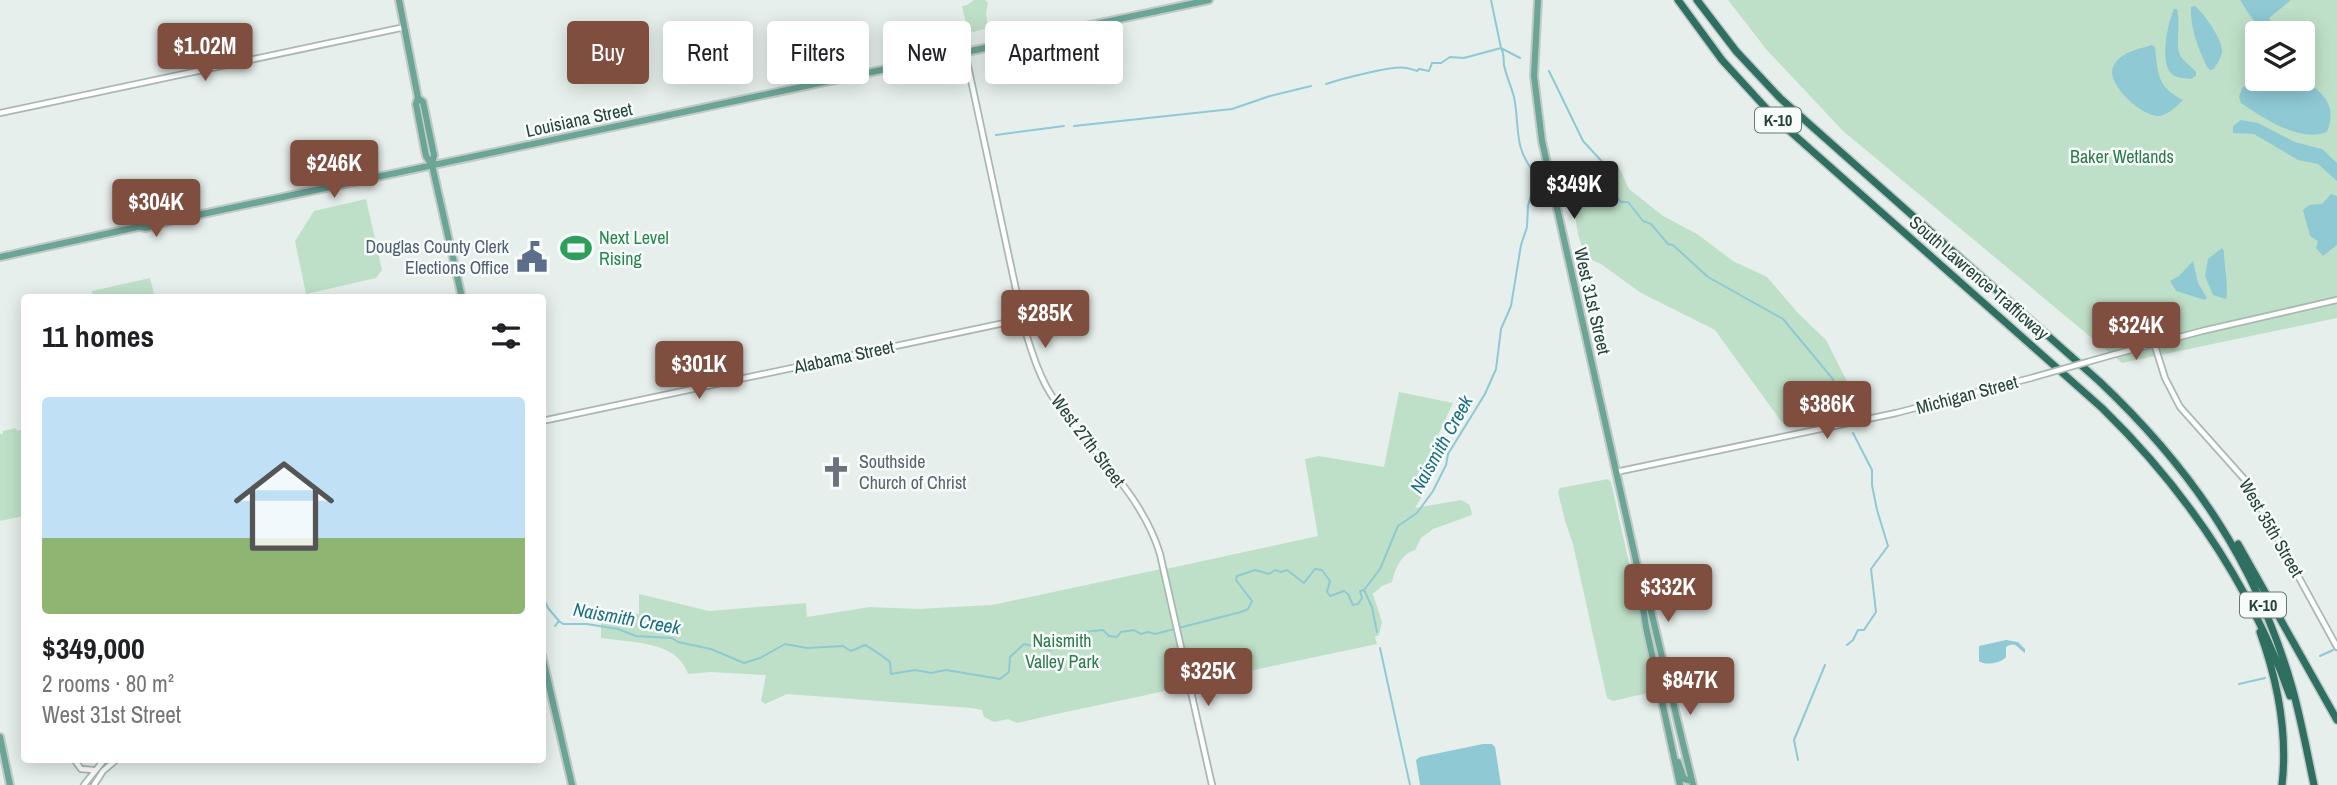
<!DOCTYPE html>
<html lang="en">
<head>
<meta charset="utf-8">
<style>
	body { margin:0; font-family:"Archivo Narrow",sans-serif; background:#f6f6f6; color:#202124; height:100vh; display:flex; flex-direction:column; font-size:26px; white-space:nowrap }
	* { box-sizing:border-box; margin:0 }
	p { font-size:23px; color:#757577 }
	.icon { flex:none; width:38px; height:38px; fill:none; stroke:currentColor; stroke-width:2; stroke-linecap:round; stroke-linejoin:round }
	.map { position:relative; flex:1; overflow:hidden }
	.details { position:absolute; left:21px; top:294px; width:525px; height:469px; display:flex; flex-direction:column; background:#fff; border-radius:7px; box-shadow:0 4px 18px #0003 }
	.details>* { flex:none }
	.banner { position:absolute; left:567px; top:21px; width:665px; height:63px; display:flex; gap:14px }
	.tools { position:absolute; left:2245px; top:21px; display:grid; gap:14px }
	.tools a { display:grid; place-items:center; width:70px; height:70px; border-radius:7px; background:#fff; box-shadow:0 4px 18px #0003; font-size:35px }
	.price { position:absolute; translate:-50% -60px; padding:0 16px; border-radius:7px; background:#7f4e3f; color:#fff; font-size:23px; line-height:46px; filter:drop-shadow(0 2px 4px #0008) }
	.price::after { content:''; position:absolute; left:50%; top:42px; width:21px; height:16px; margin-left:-10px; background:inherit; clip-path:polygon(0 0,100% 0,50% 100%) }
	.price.selected { background:#222; color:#fff }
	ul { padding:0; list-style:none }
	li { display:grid; align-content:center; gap:14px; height:371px; padding:0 21px }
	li+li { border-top:2px solid #e0e0e0 }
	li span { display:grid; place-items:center; height:217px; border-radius:7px; color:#555 }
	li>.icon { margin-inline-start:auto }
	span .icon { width:126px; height:126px; fill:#fffc; stroke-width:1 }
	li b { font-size:30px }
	h2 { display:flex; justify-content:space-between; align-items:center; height:84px; padding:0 21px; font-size:30px }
	.chip { padding:0 24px; border-radius:7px; background:#fff; box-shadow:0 4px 18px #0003; font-size:24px; line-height:63px }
	.chip.selected { background:#7f4e3f; color:#fff }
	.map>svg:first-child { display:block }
	.green { fill:#bfe0c8; fill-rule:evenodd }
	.water { fill:#8ec9d4 }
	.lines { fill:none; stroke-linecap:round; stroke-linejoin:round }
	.stream { stroke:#8ec9d4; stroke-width:2 }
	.minor-casing { stroke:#a8b8b2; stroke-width:8 }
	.major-casing { stroke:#c2cac8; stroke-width:10 }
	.highway-casing { stroke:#c2cac8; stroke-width:10 }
	.minor { stroke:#fff; stroke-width:4.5 }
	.major { stroke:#6aa596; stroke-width:6 }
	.highway { stroke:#2f6f62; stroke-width:7 }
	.minor-bridge-casing { stroke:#a8b8b2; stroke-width:8; stroke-linecap:butt }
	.minor-bridge { stroke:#fff; stroke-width:4.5 }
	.labels { text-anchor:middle; stroke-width:5; stroke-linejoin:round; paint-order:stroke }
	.shield { fill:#f7fbf9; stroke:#637a73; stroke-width:2 }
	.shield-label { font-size:16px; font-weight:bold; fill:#24423a }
	.street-label { font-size:18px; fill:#24423a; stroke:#f7fbf9 }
	.park-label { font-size:18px; fill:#2d7a4b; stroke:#f7fbf9 }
	.leisure-label { font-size:18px; fill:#27864d; stroke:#f7fbf9; text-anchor:start }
	.service-label { font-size:18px; fill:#4e5e75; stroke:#f7fbf9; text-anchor:end }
	.worship-label { font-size:18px; fill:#5b616d; stroke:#f7fbf9; text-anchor:start }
	.water-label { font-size:19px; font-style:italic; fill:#1c6f80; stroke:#f7fbf9 }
</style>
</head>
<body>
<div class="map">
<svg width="2337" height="785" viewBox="0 0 2337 785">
	<rect width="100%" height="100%" fill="#e6efeb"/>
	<!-- green -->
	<path class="green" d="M974,0H985L988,3L986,13L988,28L973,32L967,28L962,6L967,5Z
		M1728,0H2337V318L2122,363L1843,131L1766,49ZM2258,33H2303V79H2258Z
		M1618,165L1629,189L1663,216L1697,234L1733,261L1767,277L1798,313L1826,340L1863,413L1786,428L1715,330L1641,293L1601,264L1585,257L1578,234L1572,198L1596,185L1601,173Z
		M366,199L382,270L376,278L306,294L295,241L314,211Z
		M150,278L155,297H93L92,291Z
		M1399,392L1453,403C1443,425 1417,476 1421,498L1415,508L1461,500L1470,505L1472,515L1433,529L1421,538L1415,550C1401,554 1395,569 1392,582L1382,586L1373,594L1382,622L1379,635L1375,637L1377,644L1192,683L1166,569L1318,536L1305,459L1319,456L1384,467Z
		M16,428L17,431L24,429V516L0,521V434H3V431Z
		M1608,479L1611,482L1656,684L1652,692L1613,701L1607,698L1573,544L1565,521L1558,492L1560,488Z
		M1161,569L1187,686C1130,699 1072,710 1017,723L1008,719L994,722L984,717L982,710L971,708L787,694L765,704L761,701L766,675L710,672L688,674C677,640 631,643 601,638V617L633,627L634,614H639V594L709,611L806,603L807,617L870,607L918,609L992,605Z"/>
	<!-- water -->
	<path class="water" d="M2240,0H2291L2269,18L2275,29L2281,28L2287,33C2259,33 2254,22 2240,0Z
		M2195,6C2204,13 2223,40 2222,52C2221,58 2217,64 2214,69L2210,70L2207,67C2198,48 2190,28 2191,7Z
		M2174,9H2177C2181,24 2175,44 2180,55C2184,62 2191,66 2196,72V76L2191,79C2184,78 2174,78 2170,72C2160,59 2168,22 2174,9Z
		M2152,45L2155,47C2158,74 2157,87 2183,100C2177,106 2169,114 2160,116C2142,118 2103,82 2114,65C2121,52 2139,49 2152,45Z
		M2257,78C2270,80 2289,75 2302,79C2306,80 2312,86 2315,88C2331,101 2334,113 2327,132C2300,143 2263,118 2241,103L2239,97L2242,88Z
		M2241,120L2258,123L2295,142L2322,149L2337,163V181L2318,164L2298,160L2254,134L2233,133V126Z
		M2331,194L2337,196V245L2323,256L2316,248L2318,241L2310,236L2303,210L2309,205L2322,204Z
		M2222,248L2224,251C2224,266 2229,287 2226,299L2213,295L2205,276L2208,259Z
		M2193,261L2198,283L2207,298L2205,300L2176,291L2170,281L2179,276Z
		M2006,640L2018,642L2025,649V653C2018,649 2016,640 2006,647V657C2001,663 1986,666 1979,661V646Z
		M1483,744H1492L1495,747L1501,785H1420L1416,760L1420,757Z"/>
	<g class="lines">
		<!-- stream -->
		<path class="stream" d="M1549,71L1583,141L1607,167L1603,176L1609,190L1621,202H1628L1643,221L1651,224L1668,244L1673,245L1708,277L1783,319L1832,378L1849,413
			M1326,84C1341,79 1394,65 1406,68C1410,68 1413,70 1417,71L1419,69L1429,71L1432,63H1441L1450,57L1464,58L1501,48L1520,58
			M1074,126L1232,109L1270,96L1311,86
			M996,135L1064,126
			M1364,590L1372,607L1377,632
			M542,594L548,608L559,621
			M555,626L559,621L563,624H587L618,629L636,636L672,638L678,642L711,649L744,663L760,658L785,644L807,648L843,646L851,651L865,645C868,646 888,660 890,662L891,674L915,670L931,673L946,670L1000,679L1009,672L1010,657L1024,644L1050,650L1063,647L1083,632L1103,630L1109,636L1117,637L1121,632L1134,630L1141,634L1148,632L1155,634L1241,612L1248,609L1252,601L1236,580L1237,576L1255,570L1269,574L1275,570L1281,572L1287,570L1304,583L1315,569L1322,570L1330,581L1327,592L1330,596L1344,591L1348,594L1353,605L1358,604L1362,598L1360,591L1364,590L1380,569L1398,526L1417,513L1433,491L1446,465L1448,454L1485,394L1496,369L1501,329L1511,306L1521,245L1527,227L1528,206L1533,189L1534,172C1513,147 1520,126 1514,97C1511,86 1506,75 1504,65C1503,58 1505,55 1501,48L1491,0
			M1847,645L1853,640L1858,630H1864L1876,612L1871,569L1888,546L1877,510L1872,485V470L1853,433
			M1380,648L1410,785
			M2320,656L2333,650
			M2239,684L2265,678
			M1798,760L1794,740L1825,665"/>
		<defs>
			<path id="minor" d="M965,52L1024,327C1032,353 1040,380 1056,402C1091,451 1142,494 1160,554L1212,785
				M0,113L405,27
				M2154,343L2165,378L2180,407L2246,481L2337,647
				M2112,355L2202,331L2337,300
				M542,421L1023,319
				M1616,472L1896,413L2031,378
				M76,762L81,769L93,770
				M84,785L104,760
				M94,785L103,771L116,760"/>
			<path id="major" d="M399,0L418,98L416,104L426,156L432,165L462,298
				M1538,0L1534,76L1542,141L1637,565L1643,578L1693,785
				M999,45L1001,42L1043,31L1058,32
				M418,98L423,102L434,155L432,165
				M140,227L146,228L165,222L999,45H1012L1054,36L1058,32L1209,0
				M0,257L142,226
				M1637,570L1646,627L1680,785
				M542,655L572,785
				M0,737L10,785
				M1678,762L1684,779L1692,781"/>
			<path id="highway" d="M1678,0L1722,60L1775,118L2102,408C2185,489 2251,586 2290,696
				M1697,0L1736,51L1780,98L2099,381C2192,469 2256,562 2292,687C2301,719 2307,752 2314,785
				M2238,544L2337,720
				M2260,632C2278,682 2288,732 2282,785"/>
		</defs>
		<!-- minor casing -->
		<use href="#minor" class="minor-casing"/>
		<!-- major casing -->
		<use href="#major" class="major-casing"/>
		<!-- highway casing -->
		<use href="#highway" class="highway-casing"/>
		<!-- minor -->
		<use href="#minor" class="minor"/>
		<!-- major -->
		<use href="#major" class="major"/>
		<!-- highway -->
		<use href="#highway" class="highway"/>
		<defs>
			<path id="minor-bridge" d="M2031,378L2112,355"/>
		</defs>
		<!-- minor-bridge casing -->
		<use href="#minor-bridge" class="minor-bridge-casing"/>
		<!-- minor-bridge -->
		<use href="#minor-bridge" class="minor-bridge"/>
	</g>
	<!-- icons -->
	<defs>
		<symbol id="stadium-bare" viewBox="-9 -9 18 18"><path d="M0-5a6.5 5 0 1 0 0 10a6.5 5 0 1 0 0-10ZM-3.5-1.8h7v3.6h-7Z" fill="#2e9e5b" stroke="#f7fbf9" stroke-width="2.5" paint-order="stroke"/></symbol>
		<symbol id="civic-bare" viewBox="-9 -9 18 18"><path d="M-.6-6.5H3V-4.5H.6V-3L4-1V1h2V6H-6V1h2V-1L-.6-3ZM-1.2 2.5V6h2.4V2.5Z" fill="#5c6f8a" stroke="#f7fbf9" stroke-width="2.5" paint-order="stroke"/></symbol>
		<symbol id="church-bare" viewBox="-9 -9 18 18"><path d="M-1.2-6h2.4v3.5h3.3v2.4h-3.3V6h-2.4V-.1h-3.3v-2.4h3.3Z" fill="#6b7280" stroke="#f7fbf9" stroke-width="2.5" paint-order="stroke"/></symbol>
	</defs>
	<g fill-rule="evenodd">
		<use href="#stadium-bare" x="554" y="226" width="44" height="44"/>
		<use href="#civic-bare" x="510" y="235" width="44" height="44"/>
		<use href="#church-bare" x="814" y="450" width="44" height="44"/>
	</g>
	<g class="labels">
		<!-- shield labels -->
		<g class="shield">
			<rect x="1755" y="107.5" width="46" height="25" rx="5"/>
			<rect x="2240" y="592.5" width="46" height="25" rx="5"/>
		</g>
		<g class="shield-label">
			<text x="1778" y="126">K-10</text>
			<text x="2263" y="611">K-10</text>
		</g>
		<!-- street labels -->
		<g class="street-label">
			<text transform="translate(579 120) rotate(-12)" y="6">Louisiana Street</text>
			<text transform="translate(1979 278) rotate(41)" y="6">South Lawrence Trafficway</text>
			<text transform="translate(1592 301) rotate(77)" y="6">West 31st Street</text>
			<text transform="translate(844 357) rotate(-12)" y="6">Alabama Street</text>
			<text transform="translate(1967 395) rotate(-15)" y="6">Michigan Street</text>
			<text transform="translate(1088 441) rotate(53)" y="6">West 27th Street</text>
			<text transform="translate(2271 528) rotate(60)" y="6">West 35th Street</text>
		</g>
		<!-- park labels -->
		<g class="park-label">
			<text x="2122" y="163">Baker Wetlands</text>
			<text x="1062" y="647">Naismith<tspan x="1062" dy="21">Valley Park</tspan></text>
		</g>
		<!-- leisure labels -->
		<g class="leisure-label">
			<text x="599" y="244">Next Level<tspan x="599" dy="21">Rising</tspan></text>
		</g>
		<!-- service labels -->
		<g class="service-label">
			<text x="509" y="253">Douglas County Clerk<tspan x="509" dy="21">Elections Office</tspan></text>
		</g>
		<!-- worship labels -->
		<g class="worship-label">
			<text x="859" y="468">Southside<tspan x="859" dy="21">Church of Christ</tspan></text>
		</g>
		<!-- water labels -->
		<g class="water-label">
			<text transform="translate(1441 444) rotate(-61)" y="7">Naismith Creek</text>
			<text transform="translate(627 618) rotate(10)" y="7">Naismith Creek</text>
		</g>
	</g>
</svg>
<div class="tools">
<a><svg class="icon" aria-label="layers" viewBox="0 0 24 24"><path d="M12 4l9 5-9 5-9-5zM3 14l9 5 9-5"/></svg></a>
</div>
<b class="price" style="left:205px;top:83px">$1.02M</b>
<b class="price" style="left:334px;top:200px">$246K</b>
<b class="price selected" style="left:1574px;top:221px">$349K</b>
<b class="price" style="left:156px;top:239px">$304K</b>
<b class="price" style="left:1045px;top:350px">$285K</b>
<b class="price" style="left:2136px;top:362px">$324K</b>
<b class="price" style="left:699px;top:401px">$301K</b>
<b class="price" style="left:1827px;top:441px">$386K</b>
<b class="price" style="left:1668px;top:624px">$332K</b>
<b class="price" style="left:1208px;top:708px">$325K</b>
<b class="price" style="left:1690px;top:717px">$847K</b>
<div class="banner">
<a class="chip selected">Buy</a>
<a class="chip">Rent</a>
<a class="chip">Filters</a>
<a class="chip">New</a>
<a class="chip">Apartment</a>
</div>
<section class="details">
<h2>11 homes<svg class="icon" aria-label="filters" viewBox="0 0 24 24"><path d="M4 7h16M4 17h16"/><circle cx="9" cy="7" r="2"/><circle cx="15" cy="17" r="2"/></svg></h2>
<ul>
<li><span style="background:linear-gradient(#bfe0f5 65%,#8fb573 0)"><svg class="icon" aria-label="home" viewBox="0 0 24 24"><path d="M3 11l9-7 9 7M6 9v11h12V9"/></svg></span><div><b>$349,000</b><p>2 rooms · 80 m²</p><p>West 31st Street</p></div></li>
</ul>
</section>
</div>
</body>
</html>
